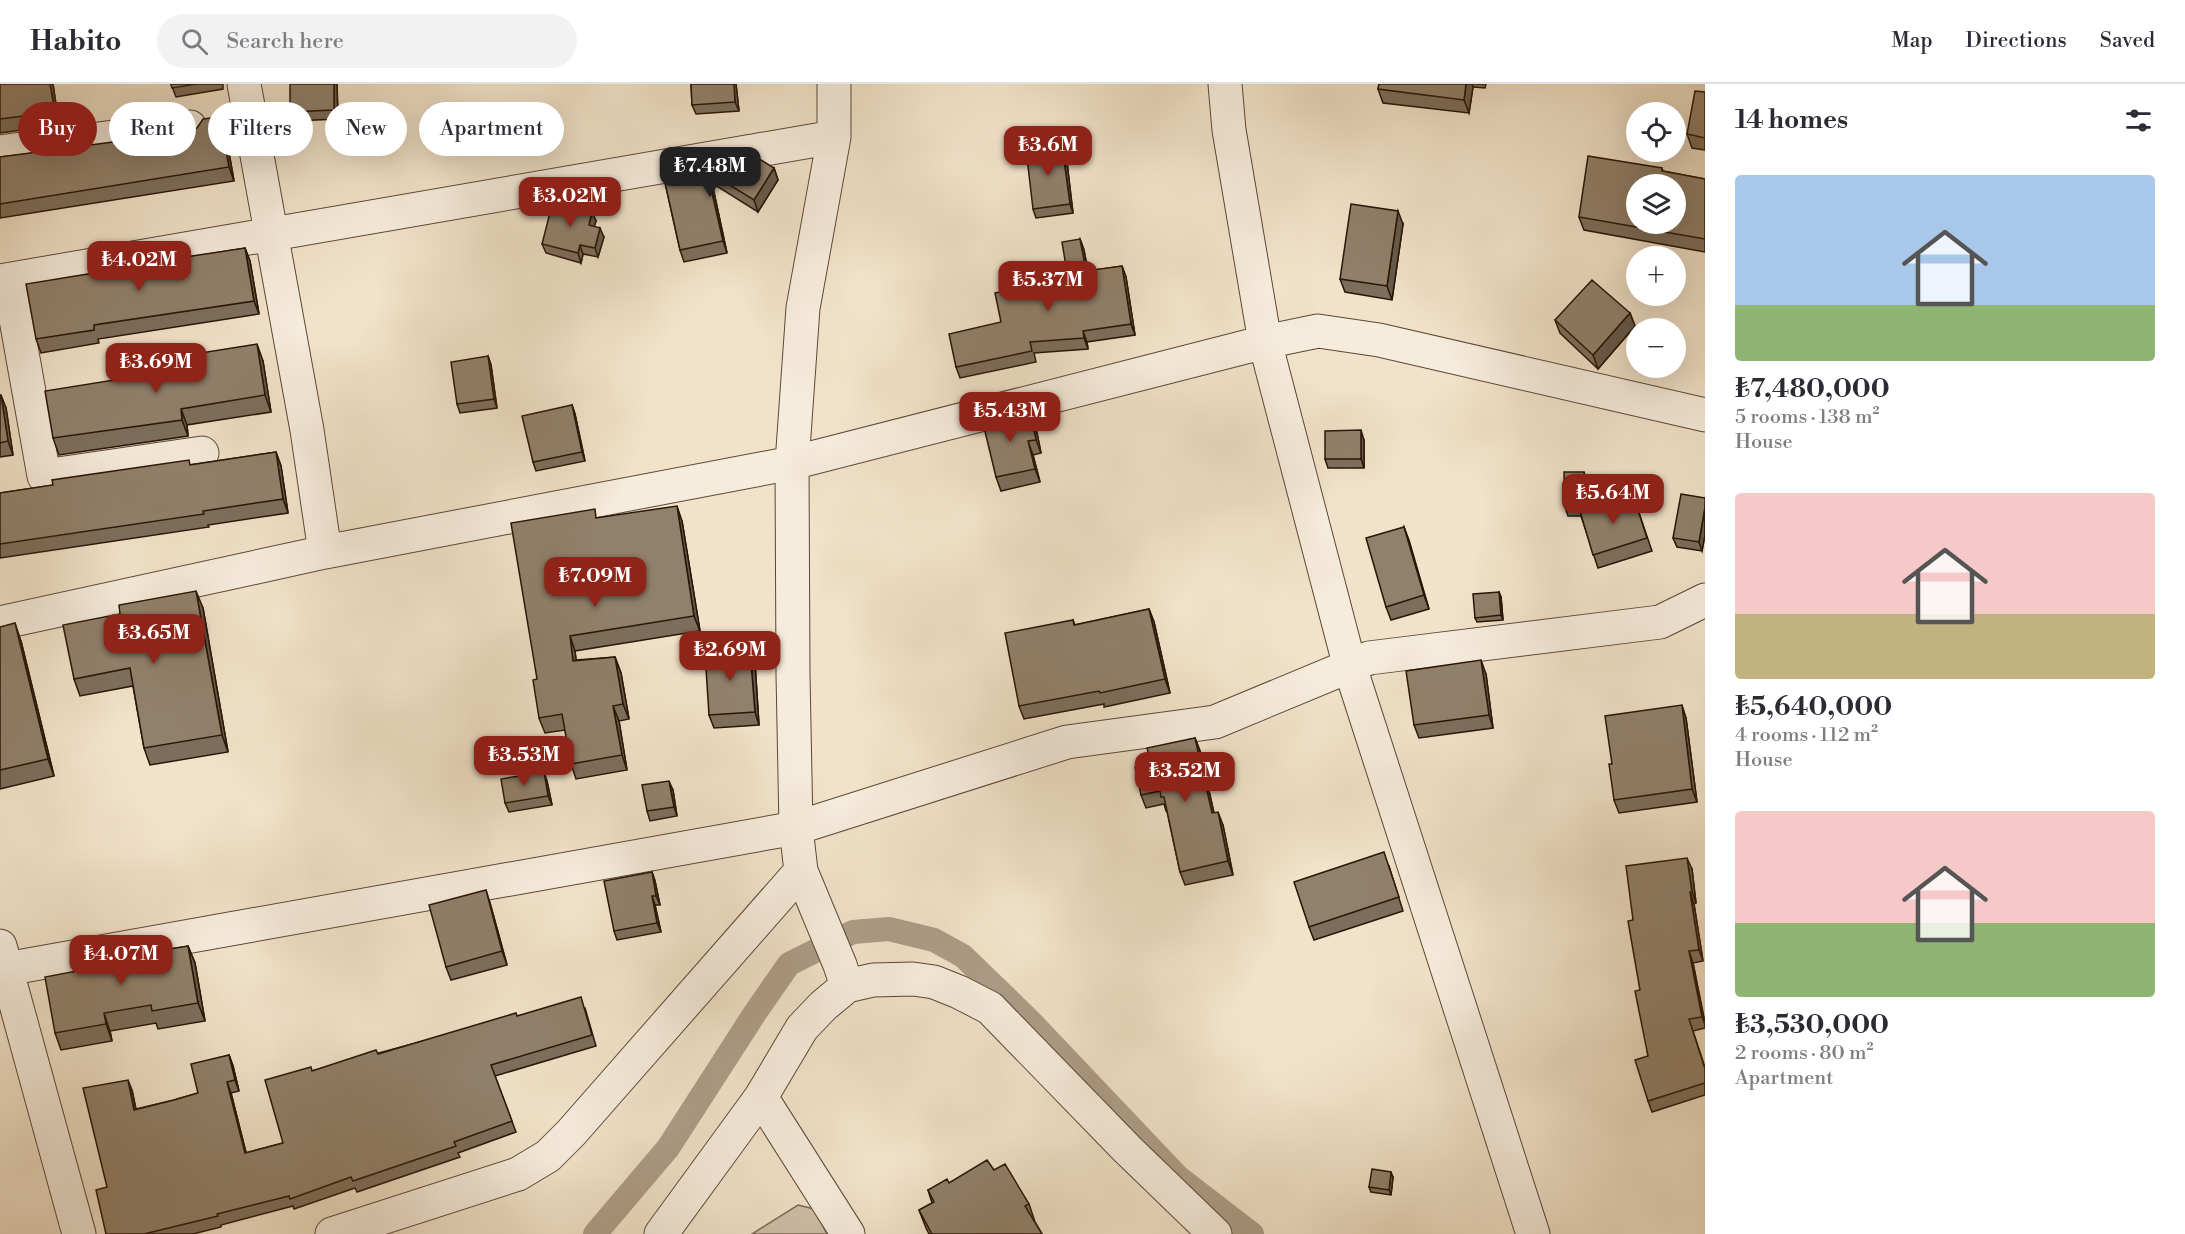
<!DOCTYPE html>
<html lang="en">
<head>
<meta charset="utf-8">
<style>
	body { margin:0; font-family:"Libre Bodoni",serif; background:#f2f2f3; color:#2b2b33; height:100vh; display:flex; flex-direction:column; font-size:22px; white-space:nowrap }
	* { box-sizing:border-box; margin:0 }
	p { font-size:20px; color:#7c7c81 }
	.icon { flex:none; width:33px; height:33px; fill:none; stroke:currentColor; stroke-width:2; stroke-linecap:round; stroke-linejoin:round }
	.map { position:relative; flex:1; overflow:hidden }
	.sheet { display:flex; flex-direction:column; background:#fff; width:480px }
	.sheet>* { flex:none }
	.banner { position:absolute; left:18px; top:18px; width:570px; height:54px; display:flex; gap:12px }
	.controls { position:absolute; left:1626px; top:18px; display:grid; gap:12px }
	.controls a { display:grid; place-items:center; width:60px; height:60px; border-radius:50%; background:#fff; box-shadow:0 6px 24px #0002; font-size:30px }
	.price { position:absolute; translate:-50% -51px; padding:0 14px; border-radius:12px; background:#8f2418; color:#fff; font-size:20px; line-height:39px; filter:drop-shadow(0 2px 3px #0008) }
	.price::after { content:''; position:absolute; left:50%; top:36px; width:18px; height:14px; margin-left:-9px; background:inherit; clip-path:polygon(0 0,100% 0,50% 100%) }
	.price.active { background:#222; color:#fff }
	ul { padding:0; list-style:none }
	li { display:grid; align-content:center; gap:12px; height:318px; padding:0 30px }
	li span { display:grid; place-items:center; height:186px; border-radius:6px; color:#555 }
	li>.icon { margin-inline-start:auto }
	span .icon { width:108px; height:108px; fill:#fffc; stroke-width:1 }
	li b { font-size:26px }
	h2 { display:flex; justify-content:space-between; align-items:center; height:72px; padding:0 30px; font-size:26px }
	.tag { padding:0 21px; border-radius:27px; background:#fff; box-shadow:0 6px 24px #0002; font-size:21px; line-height:54px }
	.tag.active { background:#8f2418; color:#fff }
	header { display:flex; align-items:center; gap:36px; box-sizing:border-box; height:84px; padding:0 30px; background:#fff; border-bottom:2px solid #e1e1e2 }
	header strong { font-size:28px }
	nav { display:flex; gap:33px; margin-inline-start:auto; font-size:21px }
	.search { width:420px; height:54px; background:#f2f2f3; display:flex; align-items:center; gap:15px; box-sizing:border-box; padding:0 21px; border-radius:33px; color:#7c7c81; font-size:22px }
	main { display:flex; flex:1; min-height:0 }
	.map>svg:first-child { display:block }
	.green { fill:#cfbfa8; stroke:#7c6a57; stroke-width:1.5 }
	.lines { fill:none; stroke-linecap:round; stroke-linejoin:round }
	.canal { stroke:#ad9c87; stroke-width:24 }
	.minor-casing { stroke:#5a4837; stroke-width:35 }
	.minor { stroke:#f6ecdc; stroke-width:33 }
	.wall { fill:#7d6e5c; stroke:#281506; stroke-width:1.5 }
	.shaded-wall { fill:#665a4b; stroke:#281506; stroke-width:1.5 }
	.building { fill:#91806b; stroke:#281506; stroke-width:1.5; fill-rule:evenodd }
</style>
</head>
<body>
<header>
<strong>Habito</strong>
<div class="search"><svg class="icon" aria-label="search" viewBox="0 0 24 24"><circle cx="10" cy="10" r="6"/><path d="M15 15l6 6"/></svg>Search here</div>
<nav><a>Map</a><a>Directions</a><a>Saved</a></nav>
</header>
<main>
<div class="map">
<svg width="1705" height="1150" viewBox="0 0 1705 1150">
	<rect width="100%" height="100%" fill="#f1e2c9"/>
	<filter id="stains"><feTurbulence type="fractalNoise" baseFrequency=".00333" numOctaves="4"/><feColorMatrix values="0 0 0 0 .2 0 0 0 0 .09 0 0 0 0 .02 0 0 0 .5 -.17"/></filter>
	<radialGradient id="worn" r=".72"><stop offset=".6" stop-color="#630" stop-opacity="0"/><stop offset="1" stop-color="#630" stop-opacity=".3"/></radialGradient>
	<!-- green -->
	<path class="green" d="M798,1121L814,1125L827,1150H752Z"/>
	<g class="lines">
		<!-- canal -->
		<path class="canal" d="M595,1150L668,1064L755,929L789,880L853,848L889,845L934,856L963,872L1029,936L1178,1093L1252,1150"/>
		<defs>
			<path id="minor" d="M244,0L307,346L325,468
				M834,0V53L803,224L792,379L793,590L796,744L801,787L840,881L847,902
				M1225,0L1229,46L1265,258L1350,583L1533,1150
				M0,68L190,43
				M9,196L44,392L202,369
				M0,197L834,53
				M0,539L325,468L792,379L1265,258L1318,247L1379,256L1705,331
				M0,862L79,1150
				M6,885L796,744L1067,658L1215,638L1369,574L1660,538L1705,516
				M761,1013L848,1150
				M332,1150L518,1090L548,1072L571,1049L801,787
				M661,1150L761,1013L802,944L823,922L847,902L873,896L913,895L934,898L959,908L990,924L1127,1065L1215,1150"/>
		</defs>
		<!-- minor casing -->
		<use href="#minor" class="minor-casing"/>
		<!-- minor -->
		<use href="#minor" class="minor"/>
	</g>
	<!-- wall -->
	<path class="wall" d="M0,0H53L59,41L0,49Z
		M171,0H223V5L176,13Z
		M337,0L338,35L294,37L290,28Z
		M691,0H736L739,27L696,30L692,21Z
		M1379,0H1486L1485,4L1473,3L1469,29L1383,19L1378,5Z
		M1705,8V66L1692,64L1687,50Z
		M225,46L234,97L0,134V73Z
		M1066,70L1073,129L1036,134L1033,125Z
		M728,79L774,84L778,96L758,128L712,99L727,169L684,178L680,166L664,94Z
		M1662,84L1663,87L1705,95V168L1584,146L1579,133Z
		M596,137L594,142L604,153L598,173L583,170L581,179L546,169L542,160Z
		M1403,140L1392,216L1345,208L1340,195Z
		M1080,155L1084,166L1088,187L1122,182L1126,193L1135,251L1087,258L1088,265L1034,269L1036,278L960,294L956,283L1069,201Z
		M245,164L250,177L259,230L98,255L99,259L41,269L36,255L106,187Z
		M1630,229L1635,242L1598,285L1560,249L1555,236Z
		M488,272L491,281L497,324L460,329L457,320Z
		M263,277L271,328L187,341L188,352L59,371L53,354Z
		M0,311L6,324L13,371L0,373Z
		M572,321L575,330L585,377L536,387L533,378Z
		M1032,335L1037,349L1041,369L1033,371L1040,398L1001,407L996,393L1026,336Z
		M1364,356V384H1328L1325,375Z
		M276,368L281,382L288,429L208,441L209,443L0,474V409Z
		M1587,397V425L1633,411L1652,467L1598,484L1581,432H1568L1565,423Z
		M1705,414V451L1702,467L1677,463L1673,454Z
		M598,434L682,437L700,547L575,567L576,576L615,573L621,589L629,635L619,637L627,686L576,695L571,680L565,646L545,649L539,634L537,595Z
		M1404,443L1429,525L1391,536L1386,523Z
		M1499,508L1501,513L1503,536L1477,538L1475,534Z
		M203,524L228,668L150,681L144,664L133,602L80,612L74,595Z
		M1149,525L1154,538L1170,609L1104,623V620L1024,635L1019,622L1073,536L1075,541Z
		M0,543L21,557L54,692L0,705Z
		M750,565L755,579L759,641L714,644L709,631Z
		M1486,590L1493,644L1419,654L1414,641Z
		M1686,634L1697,718L1619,729L1614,716L1612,680Z
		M1195,654L1200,667L1214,729L1223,741L1233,791L1185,801L1180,788L1167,727H1166L1164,720L1146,724L1141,711L1151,680Z
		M547,697L552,721L509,728L505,719Z
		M673,706L677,732L650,737L647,727Z
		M1389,782L1403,827L1314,856L1309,843Z
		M1692,785L1696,819L1694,820L1703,877L1693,879L1705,938V944L1693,947L1705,983V1011L1652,1028L1648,1017V972L1640,906L1633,836Z
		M652,788L655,797L660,821H655L661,848L617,856L614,847Z
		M490,819L507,881L451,896L446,883Z
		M188,862L195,879L205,937L158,945L156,939L110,947L112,957L61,966L55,949L82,886L138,864L140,870Z
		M585,924L596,962L495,992L516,1048L458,1069L460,1073L357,1108L355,1104L294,1125L293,1122L221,1141V1143L193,1150H106L107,1103L132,1006L136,1025L174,1016L198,1009L229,971L233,982L239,1007L231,1009L246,1069L283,1059L312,987L517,932Z
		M994,1086L1029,1120L1035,1138L1042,1150H929L926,1144L919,1126L932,1119L928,1106L949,1099Z
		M1393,1093L1391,1111L1371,1108L1369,1103Z"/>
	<!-- shaded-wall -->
	<path class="shaded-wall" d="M50,0H53L59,41L55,28Z
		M334,0H337L338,35L334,26Z
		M734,0H736L739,27L735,18Z
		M1466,0H1472L1473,3L1469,29L1464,16Z
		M220,33L225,46L234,97L229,83Z
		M1062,61L1066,70L1073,129L1070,120Z
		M774,84L778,96L758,128L754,116Z
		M707,87L712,99L727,169L723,157Z
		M592,127L596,137L592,150L589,141Z
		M1398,127L1403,140L1392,216L1387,202Z
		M600,144L604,153L598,173L595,164Z
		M1080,155L1084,166L1090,198L1086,187Z
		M580,161L583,170L581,179L578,169Z
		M245,164L250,177L259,230L254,217Z
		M1122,182L1126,193L1135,251L1131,240Z
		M1630,229L1635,242L1598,285L1593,271Z
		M1083,247L1087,258L1088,265L1084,254Z
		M257,260L263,277L271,328L265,311Z
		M488,272L491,281L497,324L494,315Z
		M1,311L6,324L13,371L8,357Z
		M572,321L575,330L585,377L582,368Z
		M181,325L187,341L188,352L182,336Z
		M1032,335L1037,349L1041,369L1036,356Z
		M1361,346L1364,356V384L1361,375Z
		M1028,357L1033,371L1040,398L1035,385Z
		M276,368L281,382L288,429L283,415Z
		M1584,388L1587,397L1588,432L1584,423Z
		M677,422L682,437L700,547L694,532Z
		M1705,423V451L1702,467L1699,458Z
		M1404,443L1409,456L1429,525L1424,511Z
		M196,507L203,524L228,668L222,651Z
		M1499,508L1501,513L1503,536L1501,531Z
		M1149,525L1154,538L1170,609L1165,595Z
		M15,539L21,557L54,692L48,675Z
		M570,552L575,567L578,592L573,577Z
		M750,565L755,579L759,641L755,628Z
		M615,573L621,589L629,635L623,620Z
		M1481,576L1486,590L1493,644L1489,631Z
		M1682,621L1686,634L1697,718L1692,705Z
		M613,622L619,637L627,686L622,671Z
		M1195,654L1200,667L1217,742L1212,729Z
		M544,688L547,697L552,721L548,712Z
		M669,697L673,706L677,732L674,723Z
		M1218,728L1223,741L1233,791L1228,777Z
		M1687,774L1692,785L1696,819L1692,808Z
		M652,788L655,797L660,821L656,812Z
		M486,806L490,819L507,881L502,867Z
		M1690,808L1694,820L1703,877L1699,866Z
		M652,812L655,821L661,848L657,839Z
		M188,862L195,879L205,937L198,919Z
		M1689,867L1693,879L1705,941L1702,933Z
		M104,929L110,947L112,957L106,940Z
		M229,971L233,982L239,1007L235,996Z
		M128,996L132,1006L138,1036L134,1026Z
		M227,998L231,1009L249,1080L245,1069Z
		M1391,1088L1393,1093L1391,1111L1389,1106Z"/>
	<!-- building -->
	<path class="building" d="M0,0H50L55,28L0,35Z
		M171,0H196L172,4Z
		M290,0H334V26L290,28Z
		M691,0H734L735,18L692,21Z
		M1379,0H1466L1464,16L1378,5Z
		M1695,7L1705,8V54L1687,50Z
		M220,33L229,83L0,120V73L188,48L197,44L203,35Z
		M1062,61L1070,120L1033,125L1026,65Z
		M1588,72L1662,84V87L1705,95V155L1579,133ZM1636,100H1676V140H1636Z
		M756,73L774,84L754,116L707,87L723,157L680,166L664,94L728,79L729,77Z
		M553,117L592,127L589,141L600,144L595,164L580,161L578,169L542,160Z
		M1351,120L1398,127L1387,202L1340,195Z
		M1080,155L1086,187L1122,182L1131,240L1083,247L1084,254L1030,258L1032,267L956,283L949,250L1001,238L995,209L1013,205L1069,201L1062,158Z
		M245,164L254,217L94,241V246L36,255L26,200L106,187V185Z
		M1592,196L1630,229L1593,271L1555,236Z
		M257,260L265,311L181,325L182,336L53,354L45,307L196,283L194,270Z
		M488,272L494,315L457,320L451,278Z
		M0,311H1L8,357L0,359Z
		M572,321L582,368L533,378L522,332Z
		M1022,326L1025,337L1032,335L1036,356L1028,357L1035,385L996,393L982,335Z
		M1361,346V375H1325V347Z
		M276,368L283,415L203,427L204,430L0,460V409L53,401L52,396L189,376L190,381Z
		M1564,388H1584V423H1565Z
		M1681,410L1705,414V423L1699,458L1673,454Z
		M1633,411L1647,454L1593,471L1580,427Z
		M677,422L694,532L570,552L573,577L615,573L623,620L613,622L622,671L571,680L562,630L539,634L533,596L537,595L511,439L595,425L596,434Z
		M1404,443L1424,511L1386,523L1366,454Z
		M196,507L222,651L144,664L130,584L74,595L63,541L120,530L119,521Z
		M1499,508L1501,531L1475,534L1473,510Z
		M1149,525L1165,595L1100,609L1099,607L1019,622L1005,549L1073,536L1074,541Z
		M15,539L48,675L0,686V543Z
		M750,565L755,628L709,631L705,569Z
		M1481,576L1489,631L1414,641L1406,587Z
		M1682,621L1692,705L1614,716L1609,680H1612L1605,632Z
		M1195,654L1212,729L1218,728L1228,777L1180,788L1164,713H1161L1160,707L1141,711L1135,683L1151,680L1147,664Z
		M544,688L548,712L505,719L501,695Z
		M669,697L674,723L647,727L642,701Z
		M1384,768L1399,813L1309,843L1294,798Z
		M1687,774L1692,808H1690L1699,866L1689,867L1702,933L1689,935L1705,985V999L1648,1017L1635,976L1648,972L1635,907L1640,906L1628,837L1633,836L1626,782Z
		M652,788L656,812H652L657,839L614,847L604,797Z
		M486,806L502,867L446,883L429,821Z
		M188,862L198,919L152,927L151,921L104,929L106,940L55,949L45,893L82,886L81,874L138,864L139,870Z
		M581,913L592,951L491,981L512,1037L454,1058L456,1062L353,1097L351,1093L290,1115L289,1112L217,1130L218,1132L144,1150H106L96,1106L107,1103L83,1004L128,996L134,1026L174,1016L198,1009L191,980L229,971L235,996L227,998L245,1069L283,1059L265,996L311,983L312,987L376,966L378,970L516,929L517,932Z
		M987,1076L994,1086L1005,1080L1029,1120L1025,1122L1042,1150H932L919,1126L934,1118L928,1106L947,1095L949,1099Z
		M1372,1085L1391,1088L1389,1106L1369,1103Z"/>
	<rect width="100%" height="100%" filter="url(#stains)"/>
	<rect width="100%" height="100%" fill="url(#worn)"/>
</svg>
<div class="controls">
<a><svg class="icon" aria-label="locate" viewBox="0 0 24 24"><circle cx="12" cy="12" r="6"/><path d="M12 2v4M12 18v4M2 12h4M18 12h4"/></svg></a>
<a><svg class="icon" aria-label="layers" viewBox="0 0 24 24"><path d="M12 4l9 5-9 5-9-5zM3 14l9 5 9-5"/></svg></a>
<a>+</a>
<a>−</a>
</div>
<b class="price" style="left:1048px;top:93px">₺3.6M</b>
<b class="price active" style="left:710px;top:114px">₺7.48M</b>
<b class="price" style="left:570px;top:144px">₺3.02M</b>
<b class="price" style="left:139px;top:208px">₺4.02M</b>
<b class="price" style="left:1048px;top:228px">₺5.37M</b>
<b class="price" style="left:156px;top:310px">₺3.69M</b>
<b class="price" style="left:1010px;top:359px">₺5.43M</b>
<b class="price" style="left:1613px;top:441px">₺5.64M</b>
<b class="price" style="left:595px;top:524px">₺7.09M</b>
<b class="price" style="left:154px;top:581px">₺3.65M</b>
<b class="price" style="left:730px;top:598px">₺2.69M</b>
<b class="price" style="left:524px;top:703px">₺3.53M</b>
<b class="price" style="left:1185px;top:719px">₺3.52M</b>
<b class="price" style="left:121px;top:902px">₺4.07M</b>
<div class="banner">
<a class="tag active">Buy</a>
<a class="tag">Rent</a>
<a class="tag">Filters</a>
<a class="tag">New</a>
<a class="tag">Apartment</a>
</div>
</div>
<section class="sheet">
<h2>14 homes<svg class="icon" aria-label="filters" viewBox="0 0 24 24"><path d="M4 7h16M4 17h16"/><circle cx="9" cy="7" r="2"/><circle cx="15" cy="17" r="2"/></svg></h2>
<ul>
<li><span style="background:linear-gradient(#a9c7e8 70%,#8fb573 0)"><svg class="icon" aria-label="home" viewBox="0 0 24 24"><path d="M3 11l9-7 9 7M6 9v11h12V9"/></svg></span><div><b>₺7,480,000</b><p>5 rooms · 138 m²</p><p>House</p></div></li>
<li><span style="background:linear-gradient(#f6c9c9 65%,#c2b280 0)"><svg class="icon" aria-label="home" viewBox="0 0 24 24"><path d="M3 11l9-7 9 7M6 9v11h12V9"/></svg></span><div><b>₺5,640,000</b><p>4 rooms · 112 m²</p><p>House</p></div></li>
<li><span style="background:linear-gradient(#f6c9c9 60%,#8fb573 0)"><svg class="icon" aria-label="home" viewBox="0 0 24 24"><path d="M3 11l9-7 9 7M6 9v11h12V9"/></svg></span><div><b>₺3,530,000</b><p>2 rooms · 80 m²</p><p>Apartment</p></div></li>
</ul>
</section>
</main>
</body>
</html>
